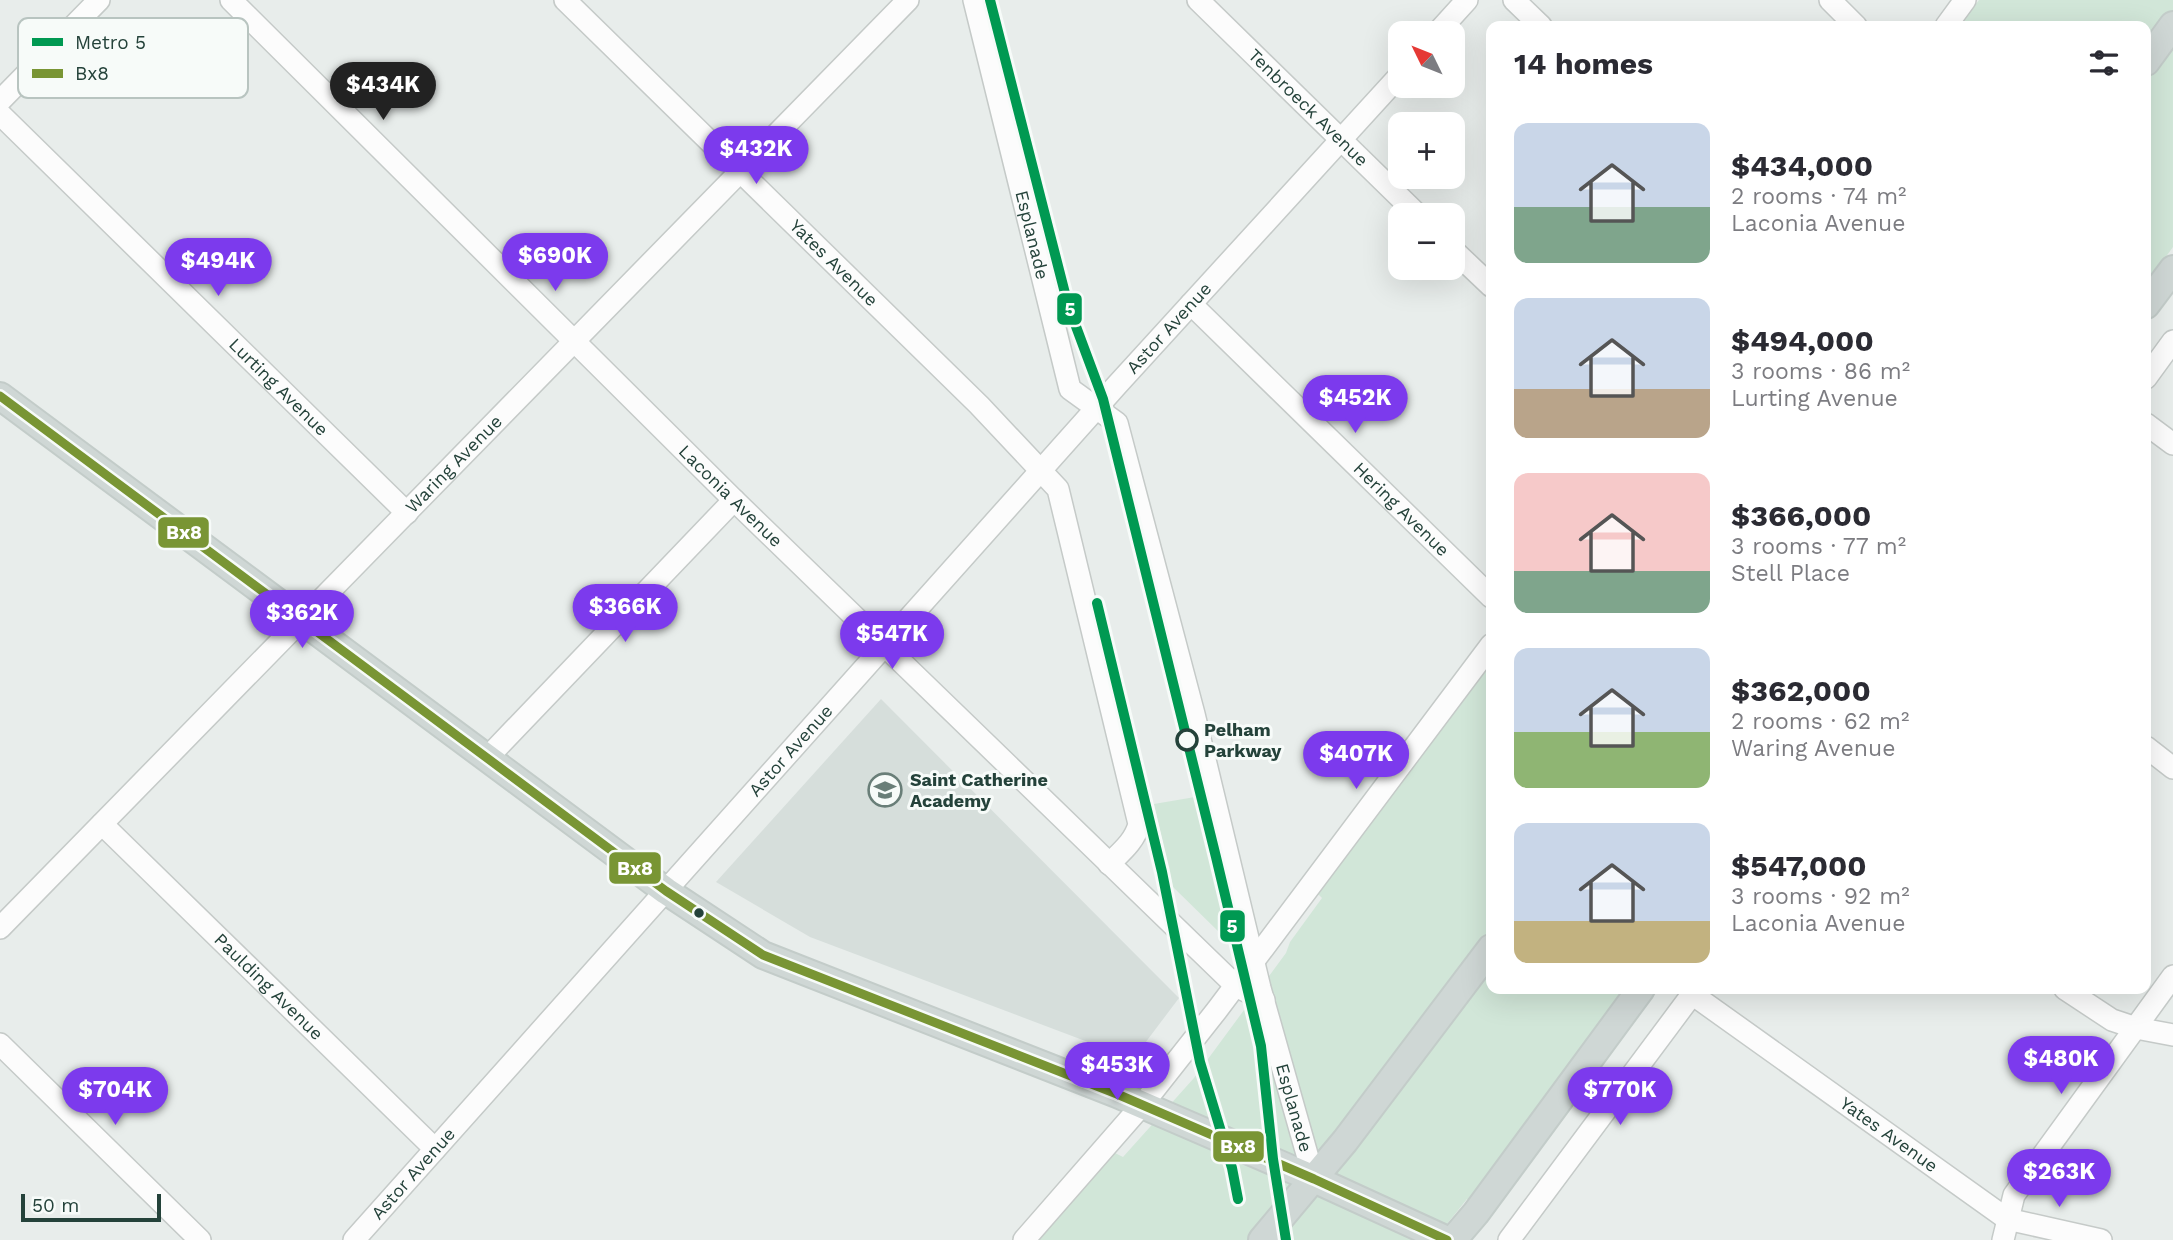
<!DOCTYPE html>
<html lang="en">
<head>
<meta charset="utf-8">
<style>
	body { margin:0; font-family:"Work Sans",sans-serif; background:#f2f2f3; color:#2b2b33; height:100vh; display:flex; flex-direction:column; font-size:26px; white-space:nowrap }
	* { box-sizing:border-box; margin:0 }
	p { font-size:23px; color:#7c7c81 }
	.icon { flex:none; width:38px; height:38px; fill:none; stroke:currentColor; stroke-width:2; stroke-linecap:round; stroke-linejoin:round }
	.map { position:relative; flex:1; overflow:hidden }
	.panel { position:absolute; left:1486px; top:21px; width:665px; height:973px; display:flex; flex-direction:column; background:#fff; border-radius:14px; box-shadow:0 7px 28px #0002 }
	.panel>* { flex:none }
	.needle { width:46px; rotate:313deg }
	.tools { position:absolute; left:1388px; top:21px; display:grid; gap:14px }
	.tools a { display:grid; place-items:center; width:77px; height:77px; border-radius:14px; background:#fff; box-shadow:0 7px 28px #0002; font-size:35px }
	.scale { position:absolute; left:21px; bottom:18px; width:140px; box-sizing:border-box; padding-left:7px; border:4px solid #24423a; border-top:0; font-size:19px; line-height:24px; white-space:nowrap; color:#24423a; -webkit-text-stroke:5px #f7fbf9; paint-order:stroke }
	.price { position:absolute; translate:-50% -60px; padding:0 16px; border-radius:24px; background:#7c3aed; color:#fff; font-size:23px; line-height:46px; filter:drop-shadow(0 2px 4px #0008) }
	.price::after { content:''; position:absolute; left:50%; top:42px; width:21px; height:16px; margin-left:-10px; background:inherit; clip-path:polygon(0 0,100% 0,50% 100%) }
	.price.selected { background:#222; color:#fff }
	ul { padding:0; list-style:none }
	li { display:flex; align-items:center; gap:21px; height:175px; padding:0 28px }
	li span { display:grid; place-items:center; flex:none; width:196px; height:140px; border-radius:14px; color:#555 }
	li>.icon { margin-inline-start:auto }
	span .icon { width:84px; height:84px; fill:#fffc; stroke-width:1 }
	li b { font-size:30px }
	h2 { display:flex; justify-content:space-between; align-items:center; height:84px; padding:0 28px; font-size:30px }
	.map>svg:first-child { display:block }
	.built { fill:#d6dedb }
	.green { fill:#d1e6d8 }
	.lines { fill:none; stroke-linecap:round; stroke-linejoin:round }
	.minor-casing { stroke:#c5cac8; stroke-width:24 }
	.major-casing { stroke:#c3ccc9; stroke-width:30 }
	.minor { stroke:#fcfcfc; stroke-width:21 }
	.major { stroke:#cfd7d5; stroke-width:26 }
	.bus-1-casing { stroke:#f7fbf9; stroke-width:14 }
	.bus-1 { stroke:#799534; stroke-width:9 }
	.metro-1-casing { stroke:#f7fbf9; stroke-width:16 }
	.metro-1 { stroke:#009952; stroke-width:10 }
	.stop-dot { fill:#f7fbf9; stroke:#24423a; stroke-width:3.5 }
	.bus-dot { fill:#24423a; stroke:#f7fbf9; stroke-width:2.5 }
	.labels { text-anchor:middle; stroke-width:6; stroke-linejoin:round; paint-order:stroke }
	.street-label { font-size:18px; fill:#24423a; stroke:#f7fbf9 }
	.stop-label { font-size:18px; font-weight:bold; fill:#24423a; stroke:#f7fbf9; text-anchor:start }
	.poi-label { font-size:18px; font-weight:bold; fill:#24423a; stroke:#f7fbf9; text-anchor:start }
	.key { fill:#f7fbf9; stroke:#b8c4c0; stroke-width:2 }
	.key-label { font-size:19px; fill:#24423a }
	.line-badge { stroke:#f7fbf9; stroke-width:2.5 }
	.badge-label { font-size:19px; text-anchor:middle; font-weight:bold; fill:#fff }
</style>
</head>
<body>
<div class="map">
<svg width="2173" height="1240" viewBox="0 0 2173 1240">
	<rect width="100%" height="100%" fill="#e8edeb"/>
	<!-- built -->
	<path class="built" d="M881,699L1179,998L1133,1059L810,937L716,882Z"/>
	<!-- green -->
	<path class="green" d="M1979,0H2173V247L2146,284V26H1959Z
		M1491,660V989H1625L1469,1200L1467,1199L1434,1240H1039L1115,1153L1123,1157L1194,1078L1286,953L1290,942L1322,898L1318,894Z
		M1195,797L1229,926L1220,933L1173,887L1154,804Z"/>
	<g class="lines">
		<defs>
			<g id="minor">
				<path id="s1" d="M231,0L734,500L1236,986L1264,1000"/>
				<path id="s2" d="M565,0L979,405L1058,489L1139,824C1135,841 1121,852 1109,864"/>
				<path id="s3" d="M974,0L1070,389L1117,423L1194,714L1260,988L1314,1179"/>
				<path id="s4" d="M1198,0L1418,215"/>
				<path d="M1514,0L1541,26"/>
				<path d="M1830,0L1856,26"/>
				<path d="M1946,26L1965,0"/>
				<path d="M1437,33L1467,0"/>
				<path d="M0,101L99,0"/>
				<path id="s5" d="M0,114L407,513"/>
				<path d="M1452,249L1491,286"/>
				<path id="s6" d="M1191,304L1491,597"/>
				<path d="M2146,378L2173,341"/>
				<path d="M2146,424L2173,444"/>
				<path d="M2146,747L2173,768"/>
				<path d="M487,758L734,500"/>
				<path id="s7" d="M102,824L435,1149"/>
				<path id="s8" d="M0,928L908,0"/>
				<path d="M2065,989L2112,1020L2136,1028L2173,1035"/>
				<path id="s9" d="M1692,994L2007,1219L2101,1240"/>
				<path d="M0,1044L200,1240"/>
				<path id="s10" d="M354,1240L1117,385L1400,75"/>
				<path d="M1024,1240L1142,1105L1217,1010L1491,645"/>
				<path d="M1509,1240L1696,989"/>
				<path d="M2003,1240L2014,1195L2173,976"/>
			</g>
			<path id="major" d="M2146,62L2173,25
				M2146,305L2173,269
				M0,396L666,891L763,955L1117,1094L1314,1179L1447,1240
				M1262,1240L1345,1141L1491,948
				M1453,1240L1476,1213L1641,989"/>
		</defs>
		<!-- minor casing -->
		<use href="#minor" class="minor-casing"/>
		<!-- major casing -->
		<use href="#major" class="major-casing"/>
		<!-- minor -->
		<use href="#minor" class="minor"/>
		<!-- major -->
		<use href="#major" class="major"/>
		<defs>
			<path id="bus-1" d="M0,396L666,891L763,955L1117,1094L1314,1179L1447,1240"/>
		</defs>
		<!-- bus-1 casing -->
		<use href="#bus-1" class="bus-1-casing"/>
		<!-- bus-1 -->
		<use href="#bus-1" class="bus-1"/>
		<defs>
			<path id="metro-1" d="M990,0L1068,305L1103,399L1216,857L1261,1046L1273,1159L1286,1240
				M1097,603L1162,872L1200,1062L1232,1168L1238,1199"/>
		</defs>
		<!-- metro-1 casing -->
		<use href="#metro-1" class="metro-1-casing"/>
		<!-- metro-1 -->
		<use href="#metro-1" class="metro-1"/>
	</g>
	<!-- icons -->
	<defs>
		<symbol id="school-ring" viewBox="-11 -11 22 22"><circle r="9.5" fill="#f7fbf9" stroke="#697e78" stroke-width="1.5"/><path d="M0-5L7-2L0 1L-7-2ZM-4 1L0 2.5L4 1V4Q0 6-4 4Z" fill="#697e78"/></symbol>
	</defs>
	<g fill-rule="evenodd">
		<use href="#school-ring" x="866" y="771" width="38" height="38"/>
	</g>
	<!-- markers -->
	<circle class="stop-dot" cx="1187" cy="740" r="10"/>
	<circle class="bus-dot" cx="699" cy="913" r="6"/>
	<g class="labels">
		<!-- street labels -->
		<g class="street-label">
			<text dy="6" stroke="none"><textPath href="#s4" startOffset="154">Tenbroeck Avenue</textPath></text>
			<text dy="6" stroke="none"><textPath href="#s3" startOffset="242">Esplanade</textPath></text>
			<text dy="6" stroke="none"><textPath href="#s2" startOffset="376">Yates Avenue</textPath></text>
			<text dy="6" stroke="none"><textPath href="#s10" startOffset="1223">Astor Avenue</textPath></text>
			<text dy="6" stroke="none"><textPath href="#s5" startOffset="390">Lurting Avenue</textPath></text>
			<text dy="6" stroke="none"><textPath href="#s8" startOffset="649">Waring Avenue</textPath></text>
			<text dy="6" stroke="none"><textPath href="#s1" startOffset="704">Laconia Avenue</textPath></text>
			<text dy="6" stroke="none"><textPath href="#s6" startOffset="294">Hering Avenue</textPath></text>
			<text dy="6" stroke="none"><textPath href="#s10" startOffset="656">Astor Avenue</textPath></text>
			<text dy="6" stroke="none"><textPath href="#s7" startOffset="233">Paulding Avenue</textPath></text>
			<text dy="6" stroke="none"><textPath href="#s3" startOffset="1166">Esplanade</textPath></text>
			<text dy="6" stroke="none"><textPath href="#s9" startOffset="242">Yates Avenue</textPath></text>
			<text dy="6" stroke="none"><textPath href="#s10" startOffset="89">Astor Avenue</textPath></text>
		</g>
		<!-- stop labels -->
		<g class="stop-label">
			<text x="1204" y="736">Pelham<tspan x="1204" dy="21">Parkway</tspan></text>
		</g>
		<!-- poi labels -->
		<g class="poi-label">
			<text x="910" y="786">Saint Catherine<tspan x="910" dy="21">Academy</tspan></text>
		</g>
	</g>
	<!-- legend -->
	<rect x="18" y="18" width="230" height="80" rx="10" class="key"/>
	<rect x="32" y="38" width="31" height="8" fill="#009952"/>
	<rect x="32" y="69" width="31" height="9" fill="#799534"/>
	<g class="key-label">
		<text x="75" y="49">Metro 5</text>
		<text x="75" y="80">Bx8</text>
	</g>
	<g class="line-badge">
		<rect x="1056" y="292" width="27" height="34" rx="7" fill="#009952"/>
		<rect x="157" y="516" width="53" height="33" rx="7" fill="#799534"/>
		<rect x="608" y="851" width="54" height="34" rx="7" fill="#799534"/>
		<rect x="1219" y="909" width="27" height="34" rx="7" fill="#009952"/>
		<rect x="1212" y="1130" width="53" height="33" rx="7" fill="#799534"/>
	</g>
	<g class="badge-label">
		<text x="1070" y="316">5</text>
		<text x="184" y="539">Bx8</text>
		<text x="635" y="875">Bx8</text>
		<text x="1232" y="933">5</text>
		<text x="1238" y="1153">Bx8</text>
	</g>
</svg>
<div class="tools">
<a><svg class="needle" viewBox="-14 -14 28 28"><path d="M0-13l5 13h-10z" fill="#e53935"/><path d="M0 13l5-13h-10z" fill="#7c7c81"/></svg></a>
<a>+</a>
<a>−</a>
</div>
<div class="scale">50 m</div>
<b class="price selected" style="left:383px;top:122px">$434K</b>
<b class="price" style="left:756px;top:186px">$432K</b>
<b class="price" style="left:555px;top:293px">$690K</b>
<b class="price" style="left:218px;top:298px">$494K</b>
<b class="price" style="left:1355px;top:435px">$452K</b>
<b class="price" style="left:625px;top:644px">$366K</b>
<b class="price" style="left:302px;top:650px">$362K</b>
<b class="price" style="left:892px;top:671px">$547K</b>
<b class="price" style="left:1356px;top:791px">$407K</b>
<b class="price" style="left:2061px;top:1096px">$480K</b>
<b class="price" style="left:1117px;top:1102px">$453K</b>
<b class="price" style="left:115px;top:1127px">$704K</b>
<b class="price" style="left:1620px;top:1127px">$770K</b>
<b class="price" style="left:2059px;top:1209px">$263K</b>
<section class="panel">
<h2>14 homes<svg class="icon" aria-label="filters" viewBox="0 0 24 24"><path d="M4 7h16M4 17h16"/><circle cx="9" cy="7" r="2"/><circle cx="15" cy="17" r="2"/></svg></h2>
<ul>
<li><span style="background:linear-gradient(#c9d6e8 60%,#7fa58c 0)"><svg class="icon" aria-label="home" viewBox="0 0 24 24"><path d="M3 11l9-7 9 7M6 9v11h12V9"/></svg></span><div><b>$434,000</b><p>2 rooms · 74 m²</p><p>Laconia Avenue</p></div></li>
<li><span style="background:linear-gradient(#c9d6e8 65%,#b9a48a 0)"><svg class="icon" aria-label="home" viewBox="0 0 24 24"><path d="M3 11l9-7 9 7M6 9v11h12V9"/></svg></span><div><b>$494,000</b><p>3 rooms · 86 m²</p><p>Lurting Avenue</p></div></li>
<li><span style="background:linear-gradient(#f6c9c9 70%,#7fa58c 0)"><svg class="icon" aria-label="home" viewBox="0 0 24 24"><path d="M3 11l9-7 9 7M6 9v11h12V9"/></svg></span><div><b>$366,000</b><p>3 rooms · 77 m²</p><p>Stell Place</p></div></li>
<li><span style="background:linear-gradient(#c9d6e8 60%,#8fb573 0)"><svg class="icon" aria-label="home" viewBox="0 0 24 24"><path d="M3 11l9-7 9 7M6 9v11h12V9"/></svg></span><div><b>$362,000</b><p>2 rooms · 62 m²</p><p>Waring Avenue</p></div></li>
<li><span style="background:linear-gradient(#c9d6e8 70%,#c2b280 0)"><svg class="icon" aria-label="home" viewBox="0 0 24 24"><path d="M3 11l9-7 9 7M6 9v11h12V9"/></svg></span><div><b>$547,000</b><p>3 rooms · 92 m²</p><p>Laconia Avenue</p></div></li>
</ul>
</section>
</div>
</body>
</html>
